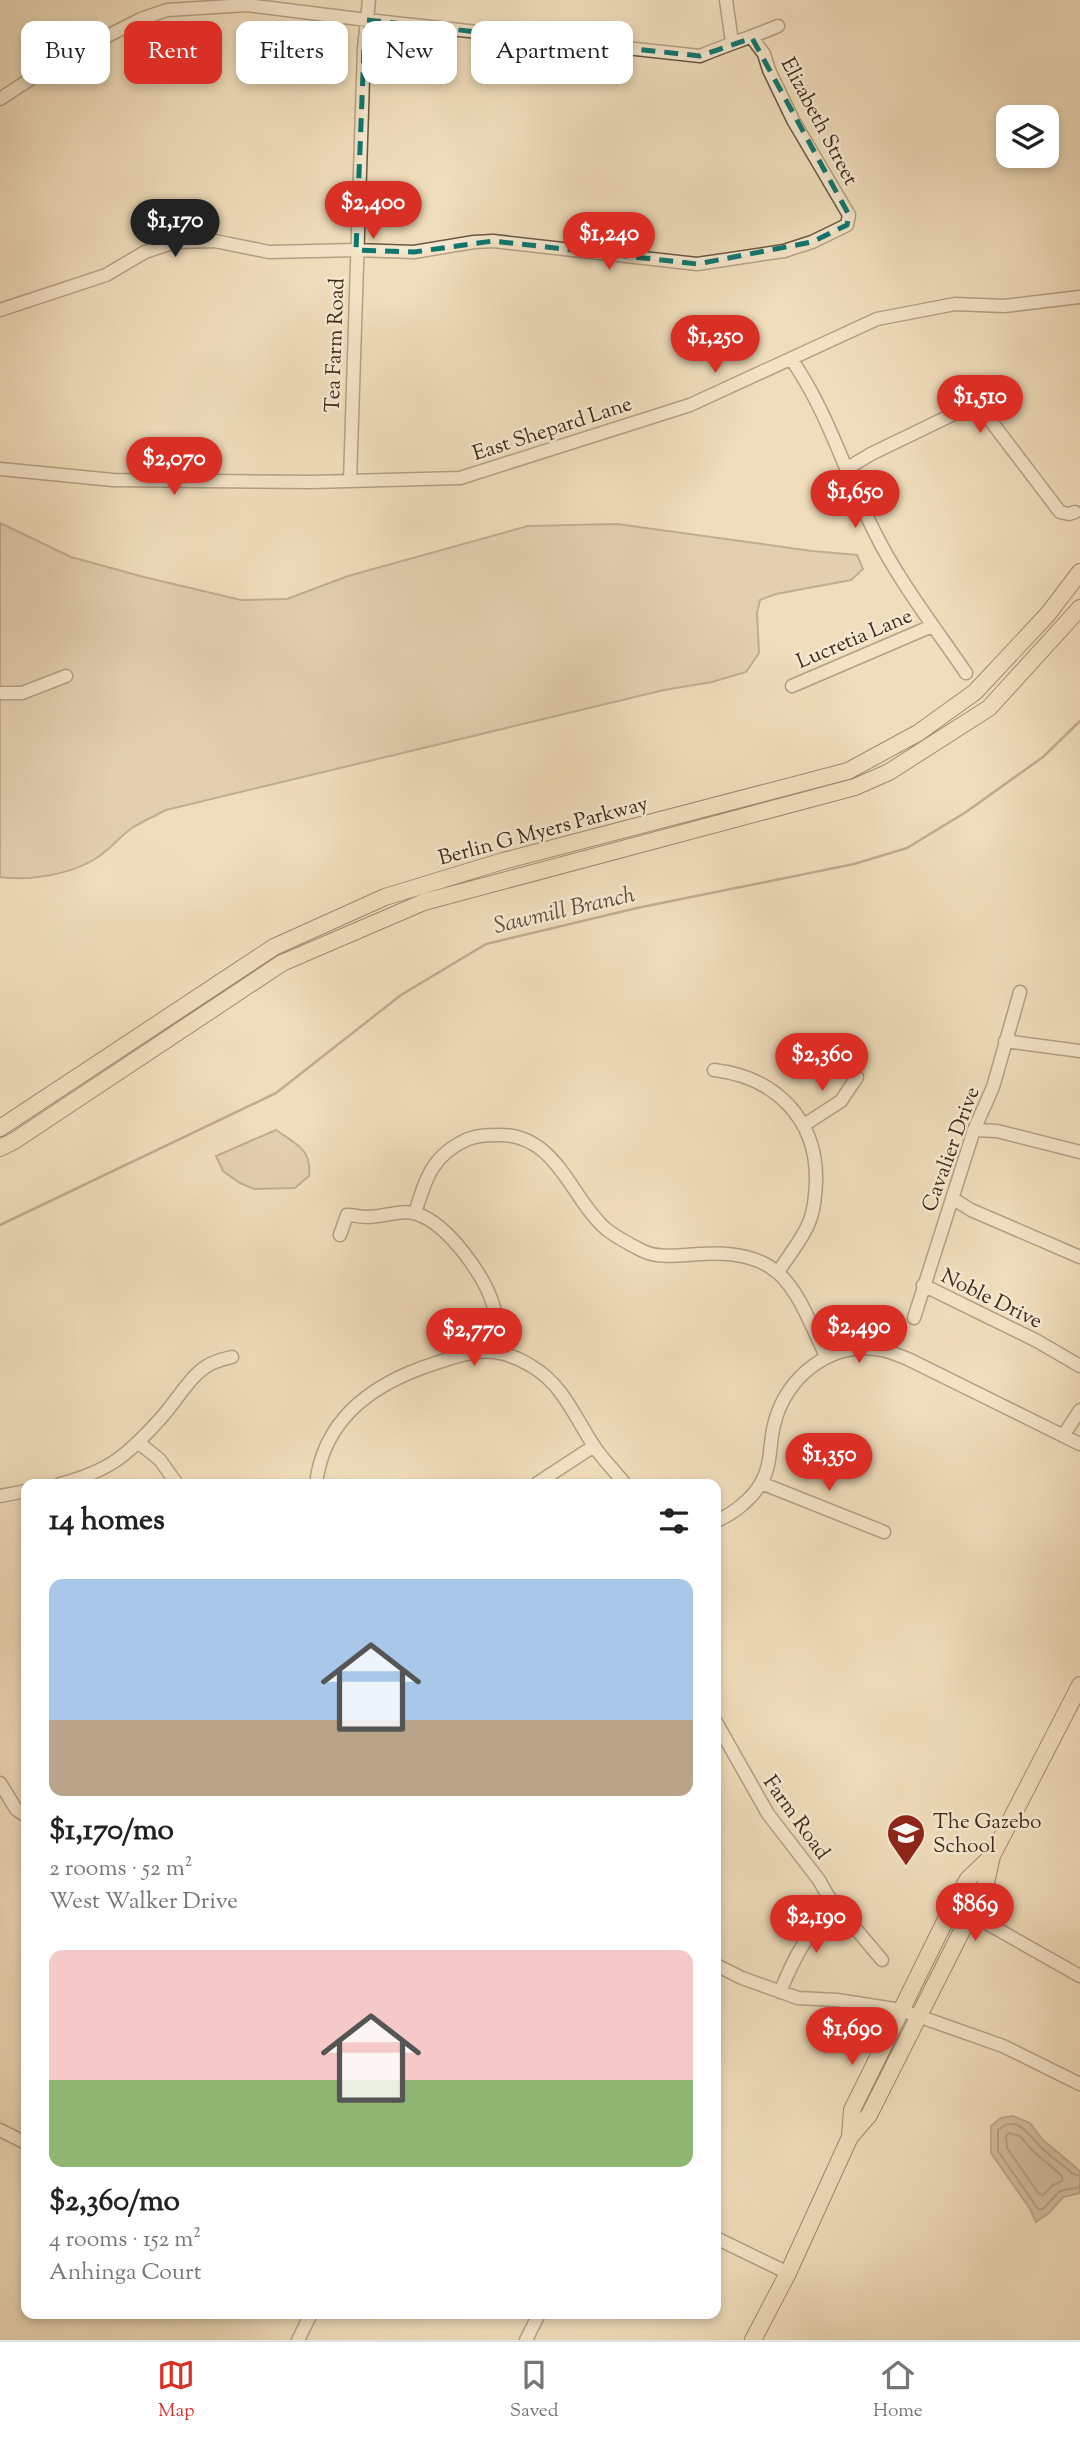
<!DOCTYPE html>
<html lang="en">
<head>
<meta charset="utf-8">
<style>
	body { margin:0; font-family:"Sorts Mill Goudy",serif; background:#f2f2f2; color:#222; height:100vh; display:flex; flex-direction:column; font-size:26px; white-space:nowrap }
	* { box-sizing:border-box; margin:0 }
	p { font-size:23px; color:#767676 }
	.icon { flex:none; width:38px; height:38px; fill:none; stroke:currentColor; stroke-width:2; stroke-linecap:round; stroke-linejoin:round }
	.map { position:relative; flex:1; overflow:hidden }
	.details { position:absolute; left:21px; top:1479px; width:700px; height:840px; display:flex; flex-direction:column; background:#fff; border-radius:14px; box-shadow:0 4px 10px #0003 }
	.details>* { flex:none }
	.banner { position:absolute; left:21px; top:21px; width:700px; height:63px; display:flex; gap:14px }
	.controls { position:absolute; left:996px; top:105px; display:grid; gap:14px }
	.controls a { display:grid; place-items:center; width:63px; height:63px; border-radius:14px; background:#fff; box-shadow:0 4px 10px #0003; font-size:35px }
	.price { position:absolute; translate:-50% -60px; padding:0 16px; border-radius:24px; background:#d93025; color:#fff; font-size:23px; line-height:46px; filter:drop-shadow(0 2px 4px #0008) }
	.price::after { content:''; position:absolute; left:50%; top:42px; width:21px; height:16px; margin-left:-10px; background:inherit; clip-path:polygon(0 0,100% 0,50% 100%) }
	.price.on { background:#222; color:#fff }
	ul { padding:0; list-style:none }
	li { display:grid; align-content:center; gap:14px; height:371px; padding:0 28px }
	li span { display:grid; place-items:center; height:217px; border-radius:14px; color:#555 }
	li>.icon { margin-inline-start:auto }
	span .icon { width:126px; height:126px; fill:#fffc; stroke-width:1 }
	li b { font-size:30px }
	h2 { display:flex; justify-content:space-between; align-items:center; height:84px; padding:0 28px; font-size:30px }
	.tag { padding:0 24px; border-radius:14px; background:#fff; box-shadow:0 4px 10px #0003; font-size:24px; line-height:63px }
	.tag.on { background:#d93025; color:#fff }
	.dock { display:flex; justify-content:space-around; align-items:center; height:98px; border-top:2px solid #e0e0e0; background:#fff; font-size:19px; color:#767676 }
	.dock a { display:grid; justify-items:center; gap:4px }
	.dock .on { color:#d93025 }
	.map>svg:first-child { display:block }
	.green { fill:#d2bf9f; stroke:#88745c; stroke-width:2 }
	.water { fill:#b4a084; stroke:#857159; stroke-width:2 }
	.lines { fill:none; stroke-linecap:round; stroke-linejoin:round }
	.shore { stroke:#7a654e; stroke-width:2 }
	.stream { stroke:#857159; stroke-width:2.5 }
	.minor-casing { stroke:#6b5742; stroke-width:15 }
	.major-casing { stroke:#3f2a19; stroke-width:18 }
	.minor { stroke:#f5e9d3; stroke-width:12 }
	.major { stroke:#f0ddbb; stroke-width:16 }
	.marked { fill:none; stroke:#0f766e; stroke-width:5; stroke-dasharray:14 9; stroke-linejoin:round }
	.labels { text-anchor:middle; stroke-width:5; stroke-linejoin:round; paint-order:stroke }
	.street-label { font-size:21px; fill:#3f2a19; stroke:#f5e9d3 }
	.poi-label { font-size:21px; fill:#3f2a19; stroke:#f5e9d3; text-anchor:start }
	.water-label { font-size:23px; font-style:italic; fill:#624d39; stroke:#f5e9d3 }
</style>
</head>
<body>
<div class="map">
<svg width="1080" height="2340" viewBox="0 0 1080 2340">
	<rect width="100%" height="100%" fill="#f0ddbb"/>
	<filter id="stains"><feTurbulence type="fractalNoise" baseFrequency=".00286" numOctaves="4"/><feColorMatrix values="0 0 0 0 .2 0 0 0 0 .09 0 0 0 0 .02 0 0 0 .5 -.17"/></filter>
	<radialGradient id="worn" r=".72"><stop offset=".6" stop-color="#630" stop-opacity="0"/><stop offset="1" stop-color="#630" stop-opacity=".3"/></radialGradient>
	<!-- green -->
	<path class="green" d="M0,523L71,557L144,577L241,600L287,599L348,576L528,526L617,524L812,551L857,555L863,569L851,580L776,594L760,600L757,613L759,653L746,672L712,682L664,690L166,810C155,816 143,821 132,828C119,837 109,851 95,859C69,875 29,881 0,877Z
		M276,1130C296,1144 312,1149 309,1176L295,1188L254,1189L240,1183L223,1171L216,1156Z"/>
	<!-- water -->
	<path class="water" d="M1013,2116L1030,2123L1043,2140L1080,2171V2193L1063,2197L1049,2213L1036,2222L1030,2209L991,2153V2126L1001,2118Z"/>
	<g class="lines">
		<!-- shore -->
		<path class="shore" d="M1009,2133L1020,2136L1033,2151L1062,2176V2181L1053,2185L1043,2195L1039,2194L1007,2148L1006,2136Z
			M1080,2176L1073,2174C1062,2164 1049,2156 1039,2145C1027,2133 1016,2114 998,2130V2151L1038,2209H1043L1060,2191L1080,2187"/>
		<!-- stream -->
		<path class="stream" d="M0,1225L276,1093L401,995L486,944L637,908L854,864L907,848L966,812L1043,757L1080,721"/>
		<defs>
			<path id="minor" d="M726,0L732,42
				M0,99L58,61L141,19L167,10L247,5L367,20L700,56C726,45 752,37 778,26
				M0,310L106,275L145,252L175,242L215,241L269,252L356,250L414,252L474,242L493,241L697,264L784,251L812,242L847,225L849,215L793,120L769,70L764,54L752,38
				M791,359C828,411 846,476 875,533C900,583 934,626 966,673
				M0,469L113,480L311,482L460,478L690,405L877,319L955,304L1004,306L1080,297
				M846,469L871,454L964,409L979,410L987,416L1060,512L1069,514L1075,512
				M350,481L364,48L369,0
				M792,686L932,626
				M0,693H22L66,676
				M1005,1041L1080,1051
				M714,1070C775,1077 818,1119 816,1183C815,1197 814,1212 808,1225C801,1241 788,1256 779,1271
				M804,1125L841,1101L857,1077
				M974,1130L997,1131L1080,1152
				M952,1198L971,1210L1080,1257
				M415,1213C426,1178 432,1155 468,1139C479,1135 488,1135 499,1135C557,1134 571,1199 606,1229C616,1237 631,1245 643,1251C659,1259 682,1255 700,1254C786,1249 794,1289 826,1356
				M340,1235L347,1215C353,1215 361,1217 368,1217C384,1217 401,1209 417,1214C448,1224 486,1277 494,1308C498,1321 496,1337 494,1351
				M923,1285L1037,1341L1080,1366
				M914,1318L974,1130L993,1087L1020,992
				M1063,1436L1080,1410
				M138,1442L160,1460L177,1484
				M761,1483L884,1532
				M60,1484C109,1471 127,1456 161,1418C175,1403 190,1376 207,1366C214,1361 224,1359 232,1357
				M316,1484C324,1416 376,1382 436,1363C475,1350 496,1344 533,1367C564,1386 575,1418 594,1446C603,1460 615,1471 625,1484
				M536,1484L594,1446
				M0,1496L26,1491
				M716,1521C733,1514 751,1500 761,1483C772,1465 769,1445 774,1425C785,1377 831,1340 882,1350C891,1352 900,1356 908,1359L1080,1444
				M716,1722L768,1814L819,1880L828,1896L882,1960
				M0,1783L16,1809L26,1816
				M968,1916L981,1920L1080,1976
				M716,1965L742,1978L798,1998L837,2000L901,2010L1003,2046L1080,2084
				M780,1992C794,1958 807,1931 837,1907
				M0,2130L26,2143
				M716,2238L788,2273
				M298,2340L311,2314
				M526,2340L539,2314"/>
			<path id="major" d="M0,1128L274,947L385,897L503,861L848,771L918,733L975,692L1048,614L1080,572
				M0,1148L14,1141L282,963L424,902L855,787L889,772L989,708L1080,608
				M850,2137L852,2110L950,1911L968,1879L992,1856
				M753,2340L788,2273L850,2137L869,2115L986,1883L992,1856L1080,1685"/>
		</defs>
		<!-- minor casing -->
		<use href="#minor" class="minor-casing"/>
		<!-- major casing -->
		<use href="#major" class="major-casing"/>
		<!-- minor -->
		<use href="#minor" class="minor"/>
		<!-- major -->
		<use href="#major" class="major"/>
	</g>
	<!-- marked area -->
	<path d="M0 0H1080V2340H0ZM367,20L700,56L752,38L849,215L847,225L812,242L697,264L493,241L414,252L356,250L364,48Z" fill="#f0ddbb" fill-opacity=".55" fill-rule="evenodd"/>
	<path class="marked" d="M367,20L700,56L752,38L849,215L847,225L812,242L697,264L493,241L414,252L356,250L364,48Z"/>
	<!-- icons -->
	<defs>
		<symbol id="school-pin" viewBox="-11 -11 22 30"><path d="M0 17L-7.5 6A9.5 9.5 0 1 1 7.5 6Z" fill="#8f2418" stroke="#f5e9d3"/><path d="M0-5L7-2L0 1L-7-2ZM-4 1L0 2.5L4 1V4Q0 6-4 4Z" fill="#fff"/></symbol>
	</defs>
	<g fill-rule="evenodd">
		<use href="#school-pin" x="884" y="1811" width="44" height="60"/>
	</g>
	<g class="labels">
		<!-- street labels -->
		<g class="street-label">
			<text transform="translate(820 121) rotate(62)" y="7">Elizabeth Street</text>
			<text transform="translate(334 345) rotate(-88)" y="7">Tea Farm Road</text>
			<text transform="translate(552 428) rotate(-18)" y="7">East Shepard Lane</text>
			<text transform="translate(854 638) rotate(-23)" y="7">Lucretia Lane</text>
			<text transform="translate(543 830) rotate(-15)" y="7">Berlin G Myers Parkway</text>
			<text transform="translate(950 1149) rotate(-70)" y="7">Cavalier Drive</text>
			<text transform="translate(992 1298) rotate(26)" y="7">Noble Drive</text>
			<text transform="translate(797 1817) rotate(54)" y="7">Farm Road</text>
		</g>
		<!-- poi labels -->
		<g class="poi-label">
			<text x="933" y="1828">The Gazebo<tspan x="933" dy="24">School</tspan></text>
		</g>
		<!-- water labels -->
		<g class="water-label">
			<text transform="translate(564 909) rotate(-13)" y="8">Sawmill Branch</text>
		</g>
	</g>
	<rect width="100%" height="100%" filter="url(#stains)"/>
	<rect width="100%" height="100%" fill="url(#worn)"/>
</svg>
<div class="controls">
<a><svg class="icon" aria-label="layers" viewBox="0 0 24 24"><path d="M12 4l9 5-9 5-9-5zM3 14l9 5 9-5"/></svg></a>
</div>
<b class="price" style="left:373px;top:241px">$2,400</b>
<b class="price on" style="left:175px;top:259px">$1,170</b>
<b class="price" style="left:609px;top:272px">$1,240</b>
<b class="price" style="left:715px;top:375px">$1,250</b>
<b class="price" style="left:980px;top:435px">$1,510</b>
<b class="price" style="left:174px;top:497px">$2,070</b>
<b class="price" style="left:855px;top:530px">$1,650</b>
<b class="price" style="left:822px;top:1093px">$2,360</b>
<b class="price" style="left:859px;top:1365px">$2,490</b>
<b class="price" style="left:474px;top:1368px">$2,770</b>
<b class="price" style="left:829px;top:1493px">$1,350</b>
<b class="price" style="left:975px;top:1943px">$869</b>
<b class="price" style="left:816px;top:1955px">$2,190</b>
<b class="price" style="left:852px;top:2067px">$1,690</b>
<div class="banner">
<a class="tag">Buy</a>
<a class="tag on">Rent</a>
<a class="tag">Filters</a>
<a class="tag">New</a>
<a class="tag">Apartment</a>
</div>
<section class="details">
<h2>14 homes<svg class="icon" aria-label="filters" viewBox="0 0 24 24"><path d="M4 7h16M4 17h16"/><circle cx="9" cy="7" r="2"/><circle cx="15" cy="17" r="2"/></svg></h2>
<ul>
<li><span style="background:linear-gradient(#a9c7e8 65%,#b9a48a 0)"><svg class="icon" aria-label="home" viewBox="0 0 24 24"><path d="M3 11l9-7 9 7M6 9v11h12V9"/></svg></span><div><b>$1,170/mo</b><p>2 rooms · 52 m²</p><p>West Walker Drive</p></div></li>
<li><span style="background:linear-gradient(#f6c9c9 60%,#8fb573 0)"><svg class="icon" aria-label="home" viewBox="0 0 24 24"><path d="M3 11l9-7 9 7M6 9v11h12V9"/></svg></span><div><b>$2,360/mo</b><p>4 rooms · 152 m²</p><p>Anhinga Court</p></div></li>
</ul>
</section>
</div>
<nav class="dock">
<a class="on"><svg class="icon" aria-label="map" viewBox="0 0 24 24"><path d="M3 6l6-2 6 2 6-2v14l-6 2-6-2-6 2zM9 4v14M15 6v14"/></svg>Map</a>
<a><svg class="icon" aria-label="saved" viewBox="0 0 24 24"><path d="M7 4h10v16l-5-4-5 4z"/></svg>Saved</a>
<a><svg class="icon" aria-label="home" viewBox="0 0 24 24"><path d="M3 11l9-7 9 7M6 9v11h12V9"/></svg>Home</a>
</nav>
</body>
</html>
